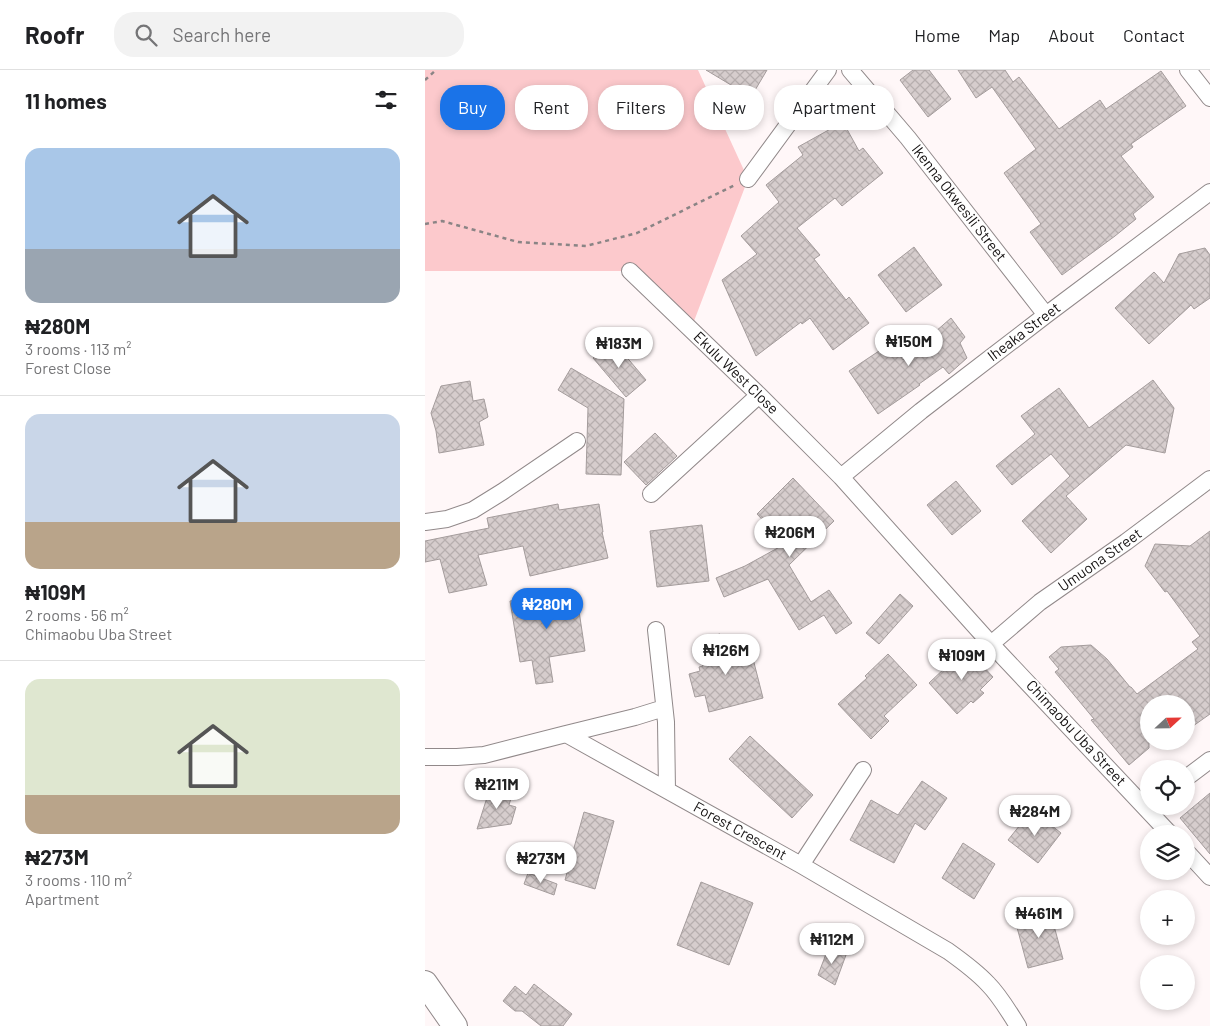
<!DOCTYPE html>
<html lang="en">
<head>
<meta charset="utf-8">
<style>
	body { margin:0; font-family:Barlow,sans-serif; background:#f2f2f2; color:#202124; height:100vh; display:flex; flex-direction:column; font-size:19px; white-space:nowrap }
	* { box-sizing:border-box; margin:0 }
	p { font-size:16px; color:#757577 }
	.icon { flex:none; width:28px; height:28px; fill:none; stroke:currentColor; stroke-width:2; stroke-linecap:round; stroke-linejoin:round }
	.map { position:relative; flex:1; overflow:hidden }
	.drawer { display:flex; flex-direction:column; background:#fff; width:425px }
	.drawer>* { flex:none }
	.hud { position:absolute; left:15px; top:15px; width:475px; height:45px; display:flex; gap:10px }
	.needle { width:32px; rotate:68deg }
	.fabs { position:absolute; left:715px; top:625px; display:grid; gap:10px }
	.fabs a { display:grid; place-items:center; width:55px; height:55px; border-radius:50%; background:#fff; box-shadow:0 2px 8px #0003; font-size:25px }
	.price { position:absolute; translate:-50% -42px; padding:0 11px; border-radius:18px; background:#fff; color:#222; font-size:16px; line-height:32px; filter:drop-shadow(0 1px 2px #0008) }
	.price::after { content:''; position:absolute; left:50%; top:30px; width:15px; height:11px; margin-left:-8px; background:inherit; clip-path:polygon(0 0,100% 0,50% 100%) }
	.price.selected { background:#1a73e8; color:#fff }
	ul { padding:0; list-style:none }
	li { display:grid; align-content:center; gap:10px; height:265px; padding:0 25px }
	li+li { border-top:1px solid #e0e0e0 }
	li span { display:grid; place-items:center; height:155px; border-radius:15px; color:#555 }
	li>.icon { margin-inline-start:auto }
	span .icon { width:90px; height:90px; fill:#fffc; stroke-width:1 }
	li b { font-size:21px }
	h2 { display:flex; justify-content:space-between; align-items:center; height:60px; padding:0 25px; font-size:21px }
	.pill { padding:0 18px; border-radius:20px; background:#fff; box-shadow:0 2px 8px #0003; font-size:18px; line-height:45px }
	.pill.selected { background:#1a73e8; color:#fff }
	header { display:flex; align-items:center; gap:30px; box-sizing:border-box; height:70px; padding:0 25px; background:#fff; border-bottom:1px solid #e0e0e0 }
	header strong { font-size:24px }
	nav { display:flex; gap:28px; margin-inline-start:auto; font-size:18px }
	.search { width:350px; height:45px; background:#f2f2f2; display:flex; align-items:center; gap:12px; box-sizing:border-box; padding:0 18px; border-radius:20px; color:#757577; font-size:19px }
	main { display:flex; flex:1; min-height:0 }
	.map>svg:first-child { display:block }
	.grass { fill:#fcc9cc }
	.building { fill:url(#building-cross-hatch); stroke:#a49c9c }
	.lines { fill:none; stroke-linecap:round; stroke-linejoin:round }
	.street-casing { stroke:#91898a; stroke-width:18 }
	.secondary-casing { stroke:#91898a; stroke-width:26 }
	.path { stroke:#8a8485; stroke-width:2.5; stroke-dasharray:4 4; stroke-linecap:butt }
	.street { stroke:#fff; stroke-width:16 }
	.secondary { stroke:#fff; stroke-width:24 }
	.labels { text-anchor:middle; stroke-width:4; stroke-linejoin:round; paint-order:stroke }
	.street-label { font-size:15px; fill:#131010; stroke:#fff }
</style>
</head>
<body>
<header>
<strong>Roofr</strong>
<div class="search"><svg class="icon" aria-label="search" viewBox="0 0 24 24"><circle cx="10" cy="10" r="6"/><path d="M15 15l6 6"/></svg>Search here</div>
<nav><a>Home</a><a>Map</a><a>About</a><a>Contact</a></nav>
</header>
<main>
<section class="drawer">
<h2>11 homes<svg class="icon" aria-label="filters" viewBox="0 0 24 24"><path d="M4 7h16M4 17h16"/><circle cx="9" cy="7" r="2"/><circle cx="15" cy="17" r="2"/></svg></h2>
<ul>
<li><span style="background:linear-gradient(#a9c7e8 65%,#9aa5b1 0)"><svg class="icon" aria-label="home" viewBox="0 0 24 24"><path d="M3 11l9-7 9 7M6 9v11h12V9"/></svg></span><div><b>₦280M</b><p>3 rooms · 113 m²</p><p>Forest Close</p></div></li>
<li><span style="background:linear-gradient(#c9d6e8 70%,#b9a48a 0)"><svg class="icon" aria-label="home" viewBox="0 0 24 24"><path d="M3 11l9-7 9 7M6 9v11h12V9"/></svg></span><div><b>₦109M</b><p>2 rooms · 56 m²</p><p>Chimaobu Uba Street</p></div></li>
<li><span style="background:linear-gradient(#dfe7d0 75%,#b9a48a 0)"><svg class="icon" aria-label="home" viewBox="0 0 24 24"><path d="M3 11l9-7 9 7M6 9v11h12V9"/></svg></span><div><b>₦273M</b><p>3 rooms · 110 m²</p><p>Apartment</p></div></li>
</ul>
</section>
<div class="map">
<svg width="785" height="956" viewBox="0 0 785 956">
	<defs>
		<pattern id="building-cross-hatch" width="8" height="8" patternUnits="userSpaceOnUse" patternTransform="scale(1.25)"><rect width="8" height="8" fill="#d6cdcd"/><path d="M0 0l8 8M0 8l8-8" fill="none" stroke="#b7afaf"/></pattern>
	</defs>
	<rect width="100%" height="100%" fill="#fff7f8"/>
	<!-- grass -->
	<path class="grass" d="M0,0H273L323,109L266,259L205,201H0Z"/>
	<!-- building -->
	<path class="building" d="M281,0H342L326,27Z
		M488,0H504L526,29L503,47L475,10Z
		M533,0H580L588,12L594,7L634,59L675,30L681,39L736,1L761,36L706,74L708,77L696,86L729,127L708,144L711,149L690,166L637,205L605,162L616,154L579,103L611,79L567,17L551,28Z
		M418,52L434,81L438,78L458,103L417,136L410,128L372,158L395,185L389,189L421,230L424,227L444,253L408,280L385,248L377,254L376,252L331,286L297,210L332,184L316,166L354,132L341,115L378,85L373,77Z
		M489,177L517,215L481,242L453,205Z
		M780,178L785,185V228L769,239L766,235L724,274L690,238L729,202L739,213L754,184Z
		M526,248L540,267L535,273L542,288L524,304L518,297L494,314L495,315L453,344L424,301L466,273L478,290Z
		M188,271L221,310L201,327L168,288Z
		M146,298L199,329L196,405L161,404L163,338L133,320Z
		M728,310L749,338L740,383L701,375L641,426L662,449L626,483L597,451L645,406L626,384L587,415L571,396L610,364L596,346L634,318L664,358Z
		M45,311L48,331L59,329L63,347L54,352L59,375L14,383L11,361L6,343L16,316Z
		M230,363L252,386L221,415L199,392Z
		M368,408L409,451L364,495L386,532L404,520L427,553L411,564L399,545L374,560L343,509L299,527L291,508L320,496L360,474L332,444Z
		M531,411L556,441L527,465L502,435Z
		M133,434L134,440L174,434L178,462H177L183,488L105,506L98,476L53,485L62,515L24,523L15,489L0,492V471L64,458L62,448Z
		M277,455L284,511L232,517L225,461Z
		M785,461V644L761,661V634H724V678L704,695L666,650L669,649L630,602L634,599L624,587L636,577L666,575L682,589L705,617H706L712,624L773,579L767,572L775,566L742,521L740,522L720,496L730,474L765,476Z
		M151,521L160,581L124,587L128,612L111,614L107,590L95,592L85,531Z
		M475,524L488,536L454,574L441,563Z
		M295,564L299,579L324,573L338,628L284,642L280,625L270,627L264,604L275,601L274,597L278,596L276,588L283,586L279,568Z
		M541,578L568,607L555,620L559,623L548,633L546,631L532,644L504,613Z
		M463,584L492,615L459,646L464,651L446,669L413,634L442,608L440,606Z
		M325,666L388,725L367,748L304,689Z
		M497,711L522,728L500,760L490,753L469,793L425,770L446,730L473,745Z
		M65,718L87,725L84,735L91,737L86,754L52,759Z
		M785,723V784L755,748Z
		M607,740L636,763L613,793L583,770Z
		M159,742L189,751L170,819L140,810Z
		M538,773L570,794L549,829L517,808Z
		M103,803L132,814L129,825L99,814Z
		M276,812L328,833L304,895L252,875Z
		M625,841L638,889L603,898L590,850Z
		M404,876L421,885L410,915L393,905Z
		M109,914L147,944L138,956H116L97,941H90L78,931L90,916L101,925Z"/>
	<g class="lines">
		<defs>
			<path id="street" d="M425,0L483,68L621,245
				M763,0L785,28
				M323,109L403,0
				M205,201L334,325L416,407L566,574L745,764
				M416,407L496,341L621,245L785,122
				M226,424L334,325
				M0,452L22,449L48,440L77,422L152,371
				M231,560L241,652L242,720
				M566,574L615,532L701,472L785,409
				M141,664L210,647L239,638
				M0,687H32L59,685L141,664L376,795L523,881C537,891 551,901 563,914C575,926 584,942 593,956
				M761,708L785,690
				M761,781L785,807
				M376,795L438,700"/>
			<path id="secondary" d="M0,913L30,956"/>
		</defs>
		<!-- street casing -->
		<use href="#street" class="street-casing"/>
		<!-- secondary casing -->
		<use href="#secondary" class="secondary-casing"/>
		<!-- path -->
		<path class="path" d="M0,10L11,0
			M0,154L17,151L93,172L161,176L212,163L310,115"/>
		<!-- street -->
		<use href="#street" class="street"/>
		<!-- secondary -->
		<use href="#secondary" class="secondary"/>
	</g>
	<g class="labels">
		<!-- street labels -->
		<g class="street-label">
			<text transform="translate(534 133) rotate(52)" y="5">Ikenna Okwesili Street</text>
			<text transform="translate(599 262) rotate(-37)" y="5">Iheaka Street</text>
			<text transform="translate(311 303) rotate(44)" y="5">Ekulu West Close</text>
			<text transform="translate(675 490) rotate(-35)" y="5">Umuona Street</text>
			<text transform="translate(651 663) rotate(47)" y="5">Chimaobu Uba Street</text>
			<text transform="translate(315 761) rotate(29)" y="5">Forest Crescent</text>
		</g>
	</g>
</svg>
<div class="fabs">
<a><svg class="needle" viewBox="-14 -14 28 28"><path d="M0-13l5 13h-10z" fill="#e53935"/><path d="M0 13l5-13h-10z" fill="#757577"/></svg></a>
<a><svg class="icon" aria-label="locate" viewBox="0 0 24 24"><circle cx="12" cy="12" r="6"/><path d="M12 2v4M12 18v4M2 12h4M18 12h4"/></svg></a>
<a><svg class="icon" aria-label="layers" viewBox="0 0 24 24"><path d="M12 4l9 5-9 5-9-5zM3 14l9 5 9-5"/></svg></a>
<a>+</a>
<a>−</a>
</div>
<b class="price" style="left:484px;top:297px">₦150M</b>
<b class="price" style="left:194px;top:299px">₦183M</b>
<b class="price" style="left:365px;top:488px">₦206M</b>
<b class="price selected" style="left:122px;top:560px">₦280M</b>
<b class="price" style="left:301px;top:606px">₦126M</b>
<b class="price" style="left:537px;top:611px">₦109M</b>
<b class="price" style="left:72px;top:740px">₦211M</b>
<b class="price" style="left:610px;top:767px">₦284M</b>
<b class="price" style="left:116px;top:814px">₦273M</b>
<b class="price" style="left:614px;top:869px">₦461M</b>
<b class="price" style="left:407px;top:895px">₦112M</b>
<div class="hud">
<a class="pill selected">Buy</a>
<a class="pill">Rent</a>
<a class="pill">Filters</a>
<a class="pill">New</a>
<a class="pill">Apartment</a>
</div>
</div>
</main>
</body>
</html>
